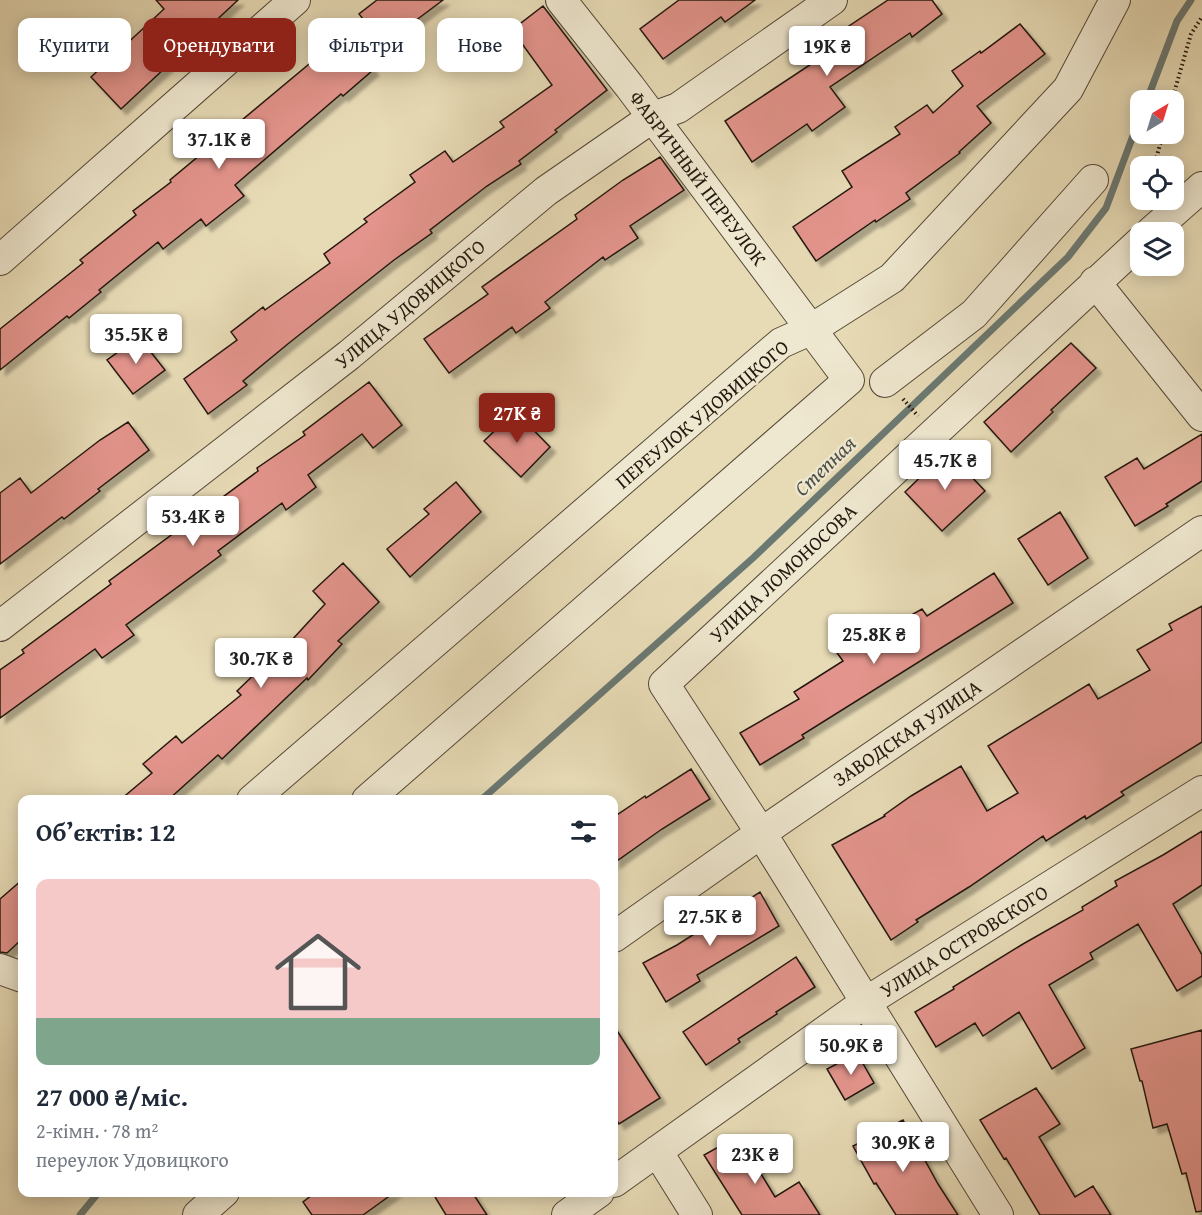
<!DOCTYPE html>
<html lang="uk">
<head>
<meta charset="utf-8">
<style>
	body { margin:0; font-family:"Gentium Book Plus",serif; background:#f6f6f7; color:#1f2937; height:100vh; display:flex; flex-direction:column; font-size:22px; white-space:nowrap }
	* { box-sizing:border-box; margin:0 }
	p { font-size:20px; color:#747a83 }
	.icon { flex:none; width:33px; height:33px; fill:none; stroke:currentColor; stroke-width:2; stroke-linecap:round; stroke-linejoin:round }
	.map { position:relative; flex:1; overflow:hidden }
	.sheet { position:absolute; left:18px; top:795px; width:600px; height:402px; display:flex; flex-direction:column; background:#fff; border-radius:12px; box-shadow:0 3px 15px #0003 }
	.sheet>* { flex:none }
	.top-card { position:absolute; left:18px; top:18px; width:600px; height:54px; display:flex; gap:12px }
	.needle { width:39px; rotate:38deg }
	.fabs { position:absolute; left:1130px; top:90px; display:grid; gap:12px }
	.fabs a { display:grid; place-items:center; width:54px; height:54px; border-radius:12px; background:#fff; box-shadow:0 3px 15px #0003; font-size:30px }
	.price { position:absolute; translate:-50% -51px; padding:0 14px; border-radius:6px; background:#fff; color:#222; font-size:20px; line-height:39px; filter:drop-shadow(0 2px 3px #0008) }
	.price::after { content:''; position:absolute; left:50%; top:36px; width:18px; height:14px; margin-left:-9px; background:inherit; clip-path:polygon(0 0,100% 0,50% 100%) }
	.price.on { background:#8f2418; color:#fff }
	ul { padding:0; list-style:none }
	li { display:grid; align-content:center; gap:12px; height:318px; padding:0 18px }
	li span { display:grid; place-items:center; height:186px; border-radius:12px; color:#555 }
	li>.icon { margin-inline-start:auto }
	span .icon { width:108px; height:108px; fill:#fffc; stroke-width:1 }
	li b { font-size:26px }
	h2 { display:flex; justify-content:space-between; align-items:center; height:72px; padding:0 18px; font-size:26px }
	.chip { padding:0 21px; border-radius:12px; background:#fff; box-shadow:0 3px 15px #0003; font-size:21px; line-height:54px }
	.chip.on { background:#8f2418; color:#fff }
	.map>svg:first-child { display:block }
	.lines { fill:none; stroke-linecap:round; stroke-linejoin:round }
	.stream { stroke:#6b7973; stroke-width:7 }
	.building { fill:#e3948c; stroke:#24180e; stroke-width:1.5; filter:url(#shadow) }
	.minor-casing { stroke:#554938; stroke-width:32 }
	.path { stroke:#24180e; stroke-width:4; stroke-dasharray:1.5 3; stroke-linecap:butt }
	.minor { stroke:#efe8d0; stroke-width:30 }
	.labels { text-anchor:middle; stroke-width:4.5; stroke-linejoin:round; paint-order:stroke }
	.street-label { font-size:20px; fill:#24180e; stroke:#efe8d0 }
	.water-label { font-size:21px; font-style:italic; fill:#4d5049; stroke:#efe8d0 }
</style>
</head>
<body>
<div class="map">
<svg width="1202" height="1215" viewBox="0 0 1202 1215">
	<defs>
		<filter id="shadow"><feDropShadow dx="5.5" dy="5.5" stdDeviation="1.5" flood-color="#0004"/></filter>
	</defs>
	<rect width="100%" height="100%" fill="#e7dbb6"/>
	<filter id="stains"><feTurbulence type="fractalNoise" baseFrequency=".00333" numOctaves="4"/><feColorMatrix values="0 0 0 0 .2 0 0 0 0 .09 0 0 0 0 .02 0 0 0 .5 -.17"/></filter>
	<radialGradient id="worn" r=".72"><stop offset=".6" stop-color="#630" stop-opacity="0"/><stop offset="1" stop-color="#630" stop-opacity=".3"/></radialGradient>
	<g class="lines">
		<!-- stream -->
		<path class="stream" d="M1147,100L1177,21L1191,0
			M481,800L753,558L1068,257L1106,208L1140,117
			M80,1215L99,1192"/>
	</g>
	<!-- building -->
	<path class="building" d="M156,0H238L121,109L91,77L164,9Z
		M377,0H443L411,24L413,26L369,64L373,70L343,96L341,94L235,185L244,196L206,226L201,219L163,249L158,242L99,290L101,292L69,318L67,316L0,370V329L83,263L80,260L136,215L133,211L171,182L170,180L363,19L359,14Z
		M679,0H755L725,22L721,17L663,59L640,29Z
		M888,0H932L942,14L912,37L910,33L830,87L845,107L812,131L807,124L752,162L725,121L840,45L834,36Z
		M543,6L607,90L555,130L557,132L519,161L521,164L487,186L430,230L432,233L394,260L289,343L243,381L247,385L208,414L184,379L237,340L231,332L263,307L265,310L330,263L324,254L367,222L364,219L415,182L410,175L445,151L453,162L504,127L500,122L552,85L512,30Z
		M1020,24L1045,54L977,106L991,123L959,152L960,153L906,193L910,199L876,222L875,220L816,261L793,227L852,187L842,171L900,134L895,127L927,105L933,113L963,86L952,71L980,51L981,53Z
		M660,157L684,190L630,226L638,238L605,260L603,257L545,302L550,308L516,333L512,327L449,373L424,339L488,294L482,287L577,219L575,215L623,180Z
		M139,337L165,370L133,394L107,360Z
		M1071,343L1096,368L1051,410L1053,412L1011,452L984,422Z
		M369,382L402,425L373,448L362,434L308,475L316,487L286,510L282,503L218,551L221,555L126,625L134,635L102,658L95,649L0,718V670L24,653L22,650L111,584L109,581L258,471L257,468L305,435L303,432Z
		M515,411L550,447L521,477L484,441Z
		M128,422L149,450L98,489L100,491L64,519L62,517L0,564V493L20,478L31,493L100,440Z
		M1202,434V481L1166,504L1168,506L1135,526L1105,477L1137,458L1144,469Z
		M947,451L985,491L942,531L905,492Z
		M456,482L481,512L410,577L387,549L429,514L424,509Z
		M1060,512L1088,558L1048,585L1018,539Z
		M343,563L379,602L338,641L342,644L308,680L307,678L222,759L218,755L168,800H120L152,773L143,764L176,736L182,743L241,695L237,691L264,665L267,667L325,604L313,591Z
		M994,573L1013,603L802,735L804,738L760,765L740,733L799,699L794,692L843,661L830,643L863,623L872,637L922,609L927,616Z
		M1202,606V742L1121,792L1124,795L1086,819L1085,816L1046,841L1043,836L969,887L916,920L918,922L891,940L832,845L885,816L884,815L911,796L961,766L987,811L1018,793L988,746L1089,684L1098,699L1150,670L1137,650L1172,630L1169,624Z
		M691,769L710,799L662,829L614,863V817L645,796L646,798Z
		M1202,831V885L1173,904L1202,955V976L1177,991L1138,924L1090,953L1093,959L1049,985L1085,1048L1052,1069L1019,1012L983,1036L975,1023L936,1047L915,1012L954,989L953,987L1023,944L1083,910L1082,907L1117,886L1115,881L1163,855Z
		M22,880V939L7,953L0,952V899Z
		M760,892L779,926L697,975L700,981L666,1002L643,963L677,945Z
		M796,957L815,987L776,1012L777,1014L738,1039L740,1042L706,1065L683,1032Z
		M614,1026L660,1098L619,1124L614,1115Z
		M1202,1030V1211L1196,1212L1186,1173L1182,1174L1167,1124L1153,1128L1142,1081H1140L1131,1049Z
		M857,1053L874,1083L845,1100L827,1069Z
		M1036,1088L1060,1124L1039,1137L1075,1197L1093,1186L1111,1215H1040L1006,1158L1004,1159L980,1120Z
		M903,1120L938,1184L958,1215H896L876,1183L874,1184L853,1146Z
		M738,1136L775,1197L799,1182L820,1215H742L704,1155Z
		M316,1192H395L363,1215H312L303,1202Z
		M432,1192H472L487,1215H446Z"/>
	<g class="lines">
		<defs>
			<path id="minor" d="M1151,232L1202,187
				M0,260L295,0
				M1095,282L1202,416
				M885,382L974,314L1093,180
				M0,626L349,355L546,191L653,117L678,108L832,0
				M252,800L781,343L810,330L892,278L1068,89L1115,0
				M367,800L849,380L630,87L561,0
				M614,937L761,833L1202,531
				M0,969L22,977
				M657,1151L697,1215
				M614,1182L866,1002L1202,791
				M198,1215L224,1192
				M567,1215L599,1192
				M998,1215L761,833L664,684L1140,242"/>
		</defs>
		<!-- minor casing -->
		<use href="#minor" class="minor-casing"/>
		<!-- path -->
		<path class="path" d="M1172,100L1191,34L1202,17
			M1154,166L1163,134
			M903,399L918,416"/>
		<!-- minor -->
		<use href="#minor" class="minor"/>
	</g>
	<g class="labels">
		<!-- street labels -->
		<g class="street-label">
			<text transform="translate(698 178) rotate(53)" y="7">ФАБРИЧНЫЙ ПЕРЕУЛОК</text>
			<text transform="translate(410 304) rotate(-40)" y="7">УЛИЦА УДОВИЦКОГО</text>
			<text transform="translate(702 414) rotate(-40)" y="7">ПЕРЕУЛОК УДОВИЦКОГО</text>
			<text transform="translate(783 573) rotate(-43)" y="7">УЛИЦА ЛОМОНОСОВА</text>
			<text transform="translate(907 733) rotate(-34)" y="7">ЗАВОДСКАЯ УЛИЦА</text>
			<text transform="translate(964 941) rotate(-32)" y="7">УЛИЦА ОСТРОВСКОГО</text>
		</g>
		<!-- water labels -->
		<g class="water-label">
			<text transform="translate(825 466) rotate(-44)" y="7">Степная</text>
		</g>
	</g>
	<rect width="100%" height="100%" filter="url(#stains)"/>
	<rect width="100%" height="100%" fill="url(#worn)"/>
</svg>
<div class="fabs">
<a><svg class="needle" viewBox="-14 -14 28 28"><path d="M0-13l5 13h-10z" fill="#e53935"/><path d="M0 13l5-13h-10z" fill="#747a83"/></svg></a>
<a><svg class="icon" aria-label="locate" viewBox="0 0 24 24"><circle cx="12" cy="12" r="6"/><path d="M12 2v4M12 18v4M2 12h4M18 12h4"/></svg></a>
<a><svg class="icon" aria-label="layers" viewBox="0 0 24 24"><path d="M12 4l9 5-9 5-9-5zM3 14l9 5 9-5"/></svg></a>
</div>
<b class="price" style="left:827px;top:77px">19K ₴</b>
<b class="price" style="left:219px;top:170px">37.1K ₴</b>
<b class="price" style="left:136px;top:365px">35.5K ₴</b>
<b class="price on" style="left:517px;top:444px">27K ₴</b>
<b class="price" style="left:945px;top:491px">45.7K ₴</b>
<b class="price" style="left:193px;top:547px">53.4K ₴</b>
<b class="price" style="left:874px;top:665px">25.8K ₴</b>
<b class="price" style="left:261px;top:689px">30.7K ₴</b>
<b class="price" style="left:710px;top:947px">27.5K ₴</b>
<b class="price" style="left:851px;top:1076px">50.9K ₴</b>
<b class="price" style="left:903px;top:1173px">30.9K ₴</b>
<b class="price" style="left:755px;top:1185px">23K ₴</b>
<div class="top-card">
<a class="chip">Купити</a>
<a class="chip on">Орендувати</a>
<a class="chip">Фільтри</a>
<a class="chip">Нове</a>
</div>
<section class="sheet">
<h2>Об’єктів: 12<svg class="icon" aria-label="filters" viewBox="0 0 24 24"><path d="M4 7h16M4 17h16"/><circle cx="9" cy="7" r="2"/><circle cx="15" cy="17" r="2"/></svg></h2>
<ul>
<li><span style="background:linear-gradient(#f6c9c9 75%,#7fa58c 0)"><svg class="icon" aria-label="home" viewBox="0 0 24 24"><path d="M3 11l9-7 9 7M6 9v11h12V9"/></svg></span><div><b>27 000 ₴/міс.</b><p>2-кімн. · 78 m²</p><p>переулок Удовицкого</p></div></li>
</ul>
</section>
</div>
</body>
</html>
